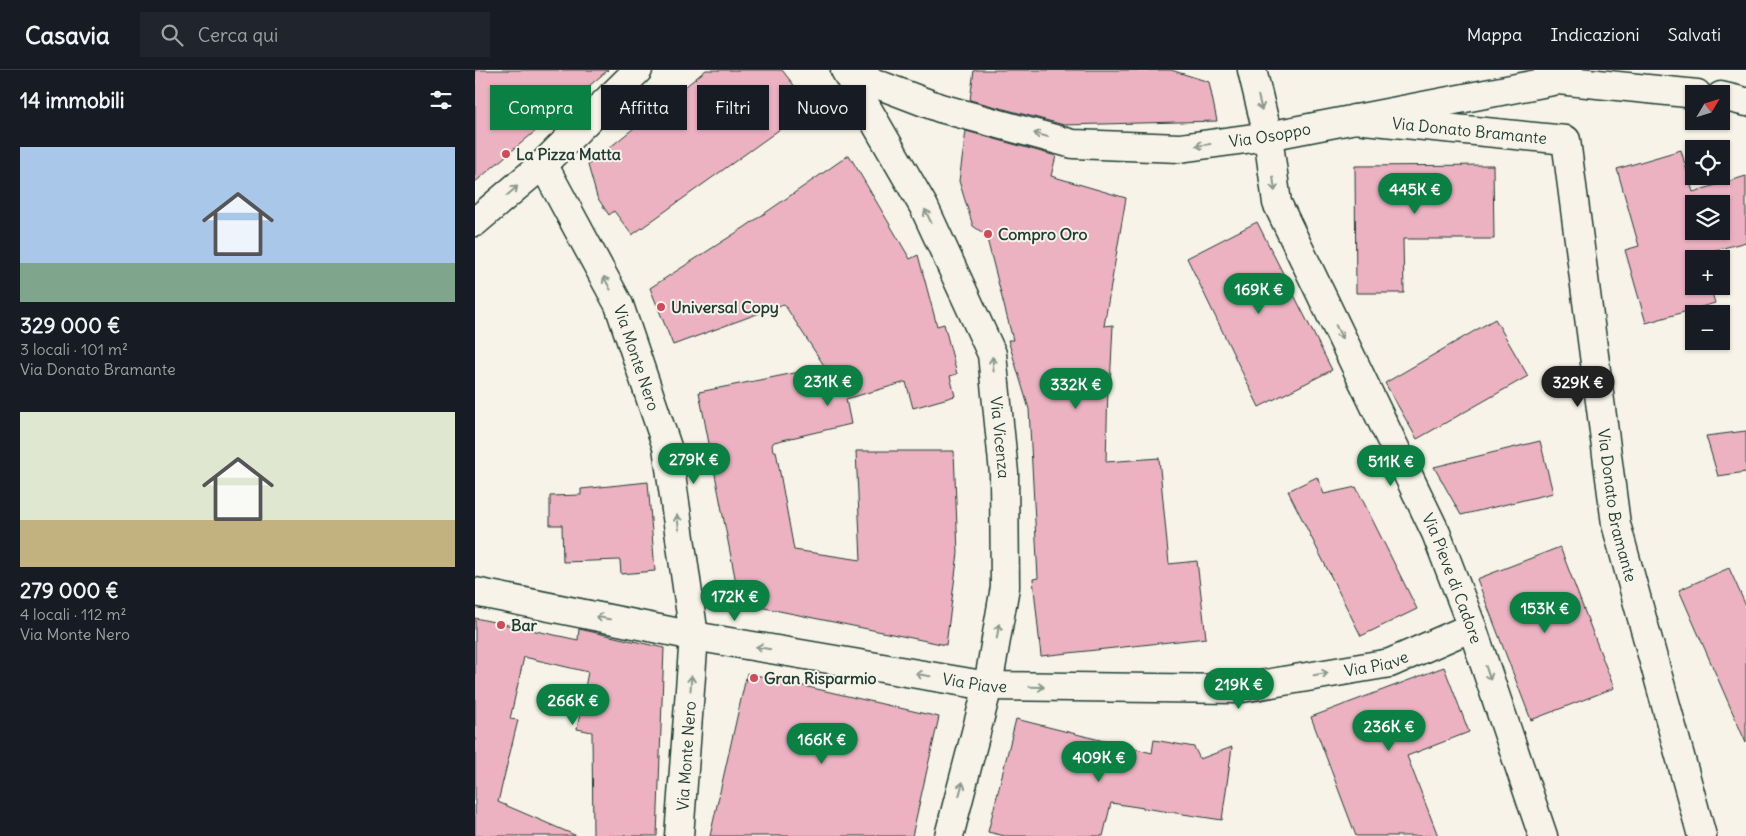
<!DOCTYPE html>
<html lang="it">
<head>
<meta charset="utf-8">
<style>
	body { margin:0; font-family:Delius,sans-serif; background:#20242c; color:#f1f3f6; height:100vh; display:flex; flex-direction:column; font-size:19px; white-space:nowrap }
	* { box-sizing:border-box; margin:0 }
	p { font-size:16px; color:#9ea1a6 }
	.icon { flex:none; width:28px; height:28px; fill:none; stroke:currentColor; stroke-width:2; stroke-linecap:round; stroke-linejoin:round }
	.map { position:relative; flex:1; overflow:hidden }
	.sheet { display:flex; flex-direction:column; background:#171b24; width:475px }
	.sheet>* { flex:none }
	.guide { position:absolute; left:15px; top:15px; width:475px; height:45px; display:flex; gap:10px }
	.needle { width:32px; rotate:52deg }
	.tools { position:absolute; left:1210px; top:15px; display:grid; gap:10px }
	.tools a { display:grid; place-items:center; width:45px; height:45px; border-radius:0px; background:#171b24; box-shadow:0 1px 4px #0004; font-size:25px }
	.price { position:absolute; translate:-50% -42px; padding:0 11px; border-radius:18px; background:#0b8043; color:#fff; font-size:16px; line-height:32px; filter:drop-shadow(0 1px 2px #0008) }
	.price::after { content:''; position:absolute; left:50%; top:30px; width:15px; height:11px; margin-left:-8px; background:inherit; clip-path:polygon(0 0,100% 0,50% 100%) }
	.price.active { background:#222; color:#fff }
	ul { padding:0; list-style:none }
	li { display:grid; align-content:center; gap:10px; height:265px; padding:0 20px }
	li span { display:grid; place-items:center; height:155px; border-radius:0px; color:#555 }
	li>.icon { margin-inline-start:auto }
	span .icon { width:90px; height:90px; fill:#fffc; stroke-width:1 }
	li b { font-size:21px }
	h2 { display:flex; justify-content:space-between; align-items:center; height:60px; padding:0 20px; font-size:21px }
	.pill { padding:0 18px; border-radius:0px; background:#171b24; box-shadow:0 1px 4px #0004; font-size:18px; line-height:45px }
	.pill.active { background:#0b8043; color:#fff }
	header { display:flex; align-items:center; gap:30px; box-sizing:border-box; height:70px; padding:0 25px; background:#171b24; border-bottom:1px solid #363941 }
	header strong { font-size:24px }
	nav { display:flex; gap:28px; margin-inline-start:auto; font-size:18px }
	.search { width:350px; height:45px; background:#20242c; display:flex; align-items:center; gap:12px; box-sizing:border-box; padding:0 18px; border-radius:0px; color:#9ea1a6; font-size:19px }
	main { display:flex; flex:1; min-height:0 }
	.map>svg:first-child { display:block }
	.building { fill:#ecb2c2; stroke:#1f3d34; fill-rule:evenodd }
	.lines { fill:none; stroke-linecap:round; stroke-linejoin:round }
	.minor-casing { stroke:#1f3d34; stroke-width:31 }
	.minor { stroke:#f7f3e8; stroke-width:28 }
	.oneway { stroke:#8b988e }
	.poi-dot { fill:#d1495b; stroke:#f7f3e8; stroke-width:2 }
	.labels { text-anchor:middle; stroke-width:4; stroke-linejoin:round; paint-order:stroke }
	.street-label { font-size:16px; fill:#1f3d34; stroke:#f7f3e8 }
	.poi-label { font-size:16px; font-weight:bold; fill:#1f3d34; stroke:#f7f3e8; text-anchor:start }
</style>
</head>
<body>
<header>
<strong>Casavia</strong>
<div class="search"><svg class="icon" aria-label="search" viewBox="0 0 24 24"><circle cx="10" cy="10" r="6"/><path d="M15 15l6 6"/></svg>Cerca qui</div>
<nav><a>Mappa</a><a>Indicazioni</a><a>Salvati</a></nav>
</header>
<main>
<section class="sheet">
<h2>14 immobili<svg class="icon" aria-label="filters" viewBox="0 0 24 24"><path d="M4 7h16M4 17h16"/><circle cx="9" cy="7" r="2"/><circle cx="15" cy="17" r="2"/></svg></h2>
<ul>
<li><span style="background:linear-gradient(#a9c7e8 75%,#7fa58c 0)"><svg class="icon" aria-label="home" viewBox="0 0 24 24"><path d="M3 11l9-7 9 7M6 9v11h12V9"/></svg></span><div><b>329 000 €</b><p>3 locali · 101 m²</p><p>Via Donato Bramante</p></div></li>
<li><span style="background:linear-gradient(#dfe7d0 70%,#c2b280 0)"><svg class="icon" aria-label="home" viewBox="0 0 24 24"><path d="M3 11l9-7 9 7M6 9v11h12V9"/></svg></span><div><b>279 000 €</b><p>4 locali · 112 m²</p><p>Via Monte Nero</p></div></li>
</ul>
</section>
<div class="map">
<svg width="1271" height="766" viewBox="0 0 1271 766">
	<rect width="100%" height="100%" fill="#f7f3e8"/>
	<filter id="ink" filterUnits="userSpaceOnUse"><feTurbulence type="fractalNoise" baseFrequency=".02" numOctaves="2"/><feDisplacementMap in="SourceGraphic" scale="10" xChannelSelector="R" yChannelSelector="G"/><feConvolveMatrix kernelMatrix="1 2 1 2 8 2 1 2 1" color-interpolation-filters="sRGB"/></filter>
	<g filter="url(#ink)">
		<!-- building -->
		<path class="building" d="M0,0H133L0,112Z
			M231,0H307L336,37L157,165L139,141L134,145L122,127L113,95Z
			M499,0H696L734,12L742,51L589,55L495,30Z
			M491,61L581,86L576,106L651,128L629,256L638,255L635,316H633L631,392L684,388L694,494L722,491L731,568L566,586L558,509L563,508L554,339L533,270H538L511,165L498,156L484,111Z
			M1206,80L1218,122L1271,106V172L1226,184L1227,189H1219V216H1235L1240,233L1171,253L1150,180L1164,176L1142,99ZM1219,134H1246V161H1219Z
			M374,85L435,189L443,185L462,256L469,254L482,304L475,306L480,326L438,338L431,312L371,329L376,354L299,372L297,375L298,381H301L319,480L386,490L381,381H479L483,483L471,575L270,534L264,528L224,322L350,297L309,234L198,275L175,218L270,157Z
			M1018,95L1019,169H928L929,223H881L880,96Z
			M782,152L857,300L784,337L712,188Z
			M1020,249L1053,306L942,369L910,313Z
			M1271,361V402L1243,406L1231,366Z
			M1065,371L1078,423L986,445L959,397Z
			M842,407L849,424L881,417L942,539L886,566L813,421Z
			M173,412L180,501L146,504L145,490L88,492L87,455H75V426L106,425V419Z
			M1085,477L1139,618L1056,650L1002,509Z
			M1254,498L1271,536V673L1204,520Z
			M0,548L103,570L104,559L189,578L182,766H118L117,662L102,659L113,602L49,587L35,649L43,650L23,732L102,766H0Z
			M969,597L994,662L932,686L963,766H881L836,647Z
			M272,603L464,647L437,766H235Z
			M541,649L677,683L679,670L719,677L725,689L757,677L747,750L636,733L628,766H530L513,762Z"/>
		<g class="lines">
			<defs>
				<g id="minor">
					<path id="s1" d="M370,0L449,137L517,284L529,403L530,517L513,616L474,766"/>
					<path id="s2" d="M777,0L793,66L802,133L961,463L997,557L1068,766"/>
					<path id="s3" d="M373,3L465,38L598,74L705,78L793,66L1083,10L1222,24"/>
					<path d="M1246,26L1271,32"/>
					<path id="s4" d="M879,49L1091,70L1141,454L1227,766"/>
					<path id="s5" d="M68,94L144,235L192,377L219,566L204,766"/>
					<path d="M0,152L68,94L163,0"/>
					<path id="s6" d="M0,522L219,566L513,616L761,619L915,593L997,557"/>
				</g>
			</defs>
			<!-- minor casing -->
			<use href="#minor" class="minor-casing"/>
			<!-- minor -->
			<use href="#minor" class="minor"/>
		</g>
		<!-- one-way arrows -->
		<defs><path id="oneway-shaft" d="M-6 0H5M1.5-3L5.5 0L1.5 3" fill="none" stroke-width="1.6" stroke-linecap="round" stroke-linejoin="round" transform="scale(1.25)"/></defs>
		<g class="oneway">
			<use href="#oneway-shaft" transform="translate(785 33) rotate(76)"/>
			<use href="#oneway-shaft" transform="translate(566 65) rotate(-165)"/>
			<use href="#oneway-shaft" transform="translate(728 75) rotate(172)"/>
			<use href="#oneway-shaft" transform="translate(799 114) rotate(83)"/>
			<use href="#oneway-shaft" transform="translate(37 121) rotate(-41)"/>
			<use href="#oneway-shaft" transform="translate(453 146) rotate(-115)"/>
			<use href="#oneway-shaft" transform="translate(132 213) rotate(-118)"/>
			<use href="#oneway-shaft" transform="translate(864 262) rotate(64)"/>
			<use href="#oneway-shaft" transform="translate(518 294) rotate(-95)"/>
			<use href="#oneway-shaft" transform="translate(203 452) rotate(-98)"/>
			<use href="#oneway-shaft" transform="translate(128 548) rotate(-169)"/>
			<use href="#oneway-shaft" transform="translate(523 561) rotate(-81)"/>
			<use href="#oneway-shaft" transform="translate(288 578) rotate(-170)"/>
			<use href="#oneway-shaft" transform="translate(1013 603) rotate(71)"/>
			<use href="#oneway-shaft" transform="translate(846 604) rotate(-10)"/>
			<use href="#oneway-shaft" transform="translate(448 605) rotate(-170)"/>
			<use href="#oneway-shaft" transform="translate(216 613) rotate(-86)"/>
			<use href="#oneway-shaft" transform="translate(562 617) rotate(1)"/>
			<use href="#oneway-shaft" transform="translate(486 719) rotate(-75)"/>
		</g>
	</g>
	<!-- markers -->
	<g class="poi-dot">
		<circle cx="31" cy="84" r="5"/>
		<circle cx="513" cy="164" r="5"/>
		<circle cx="186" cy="237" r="5"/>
		<circle cx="26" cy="555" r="5"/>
		<circle cx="279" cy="608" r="5"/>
	</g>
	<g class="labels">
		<!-- street labels -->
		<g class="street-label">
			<text dy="6" stroke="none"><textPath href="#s4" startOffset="116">Via Donato Bramante</textPath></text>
			<text dy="6" stroke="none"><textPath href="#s3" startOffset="434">Via Osoppo</textPath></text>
			<text dy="6" stroke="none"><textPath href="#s5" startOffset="216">Via Monte Nero</textPath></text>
			<text dy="6" stroke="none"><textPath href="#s1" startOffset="404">Via Vicenza</textPath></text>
			<text dy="6" stroke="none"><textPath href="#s4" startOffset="582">Via Donato Bramante</textPath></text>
			<text dy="6" stroke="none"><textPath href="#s2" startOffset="550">Via Pieve di Cadore</textPath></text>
			<text dy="6" stroke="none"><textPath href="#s6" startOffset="912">Via Piave</textPath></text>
			<text dy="6" stroke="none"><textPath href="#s6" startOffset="508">Via Piave</textPath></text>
			<text transform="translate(211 686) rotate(-86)" y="6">Via Monte Nero</text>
		</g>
		<!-- poi labels -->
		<g class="poi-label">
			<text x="41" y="90">La Pizza Matta</text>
			<text x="523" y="170">Compro Oro</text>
			<text x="196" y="243">Universal Copy</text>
			<text x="36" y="561">Bar</text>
			<text x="289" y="614">Gran Risparmio</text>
		</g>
	</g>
</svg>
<div class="tools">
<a><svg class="needle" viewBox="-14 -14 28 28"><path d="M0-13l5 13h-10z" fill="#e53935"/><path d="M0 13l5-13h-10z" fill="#9ea1a6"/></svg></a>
<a><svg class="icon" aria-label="locate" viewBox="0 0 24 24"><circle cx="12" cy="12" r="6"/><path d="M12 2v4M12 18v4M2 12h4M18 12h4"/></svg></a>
<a><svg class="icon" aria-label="layers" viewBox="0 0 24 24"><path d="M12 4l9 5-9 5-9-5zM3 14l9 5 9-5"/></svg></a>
<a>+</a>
<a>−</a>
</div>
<b class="price" style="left:940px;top:145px">445K €</b>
<b class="price" style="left:784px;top:245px">169K €</b>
<b class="price" style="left:353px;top:337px">231K €</b>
<b class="price active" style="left:1103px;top:338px">329K €</b>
<b class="price" style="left:601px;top:340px">332K €</b>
<b class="price" style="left:219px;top:415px">279K €</b>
<b class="price" style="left:916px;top:417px">511K €</b>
<b class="price" style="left:260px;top:552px">172K €</b>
<b class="price" style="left:1070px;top:564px">153K €</b>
<b class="price" style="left:764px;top:640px">219K €</b>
<b class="price" style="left:98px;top:656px">266K €</b>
<b class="price" style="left:914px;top:682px">236K €</b>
<b class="price" style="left:347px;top:695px">166K €</b>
<b class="price" style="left:624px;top:713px">409K €</b>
<div class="guide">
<a class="pill active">Compra</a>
<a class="pill">Affitta</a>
<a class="pill">Filtri</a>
<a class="pill">Nuovo</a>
</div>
</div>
</main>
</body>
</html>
